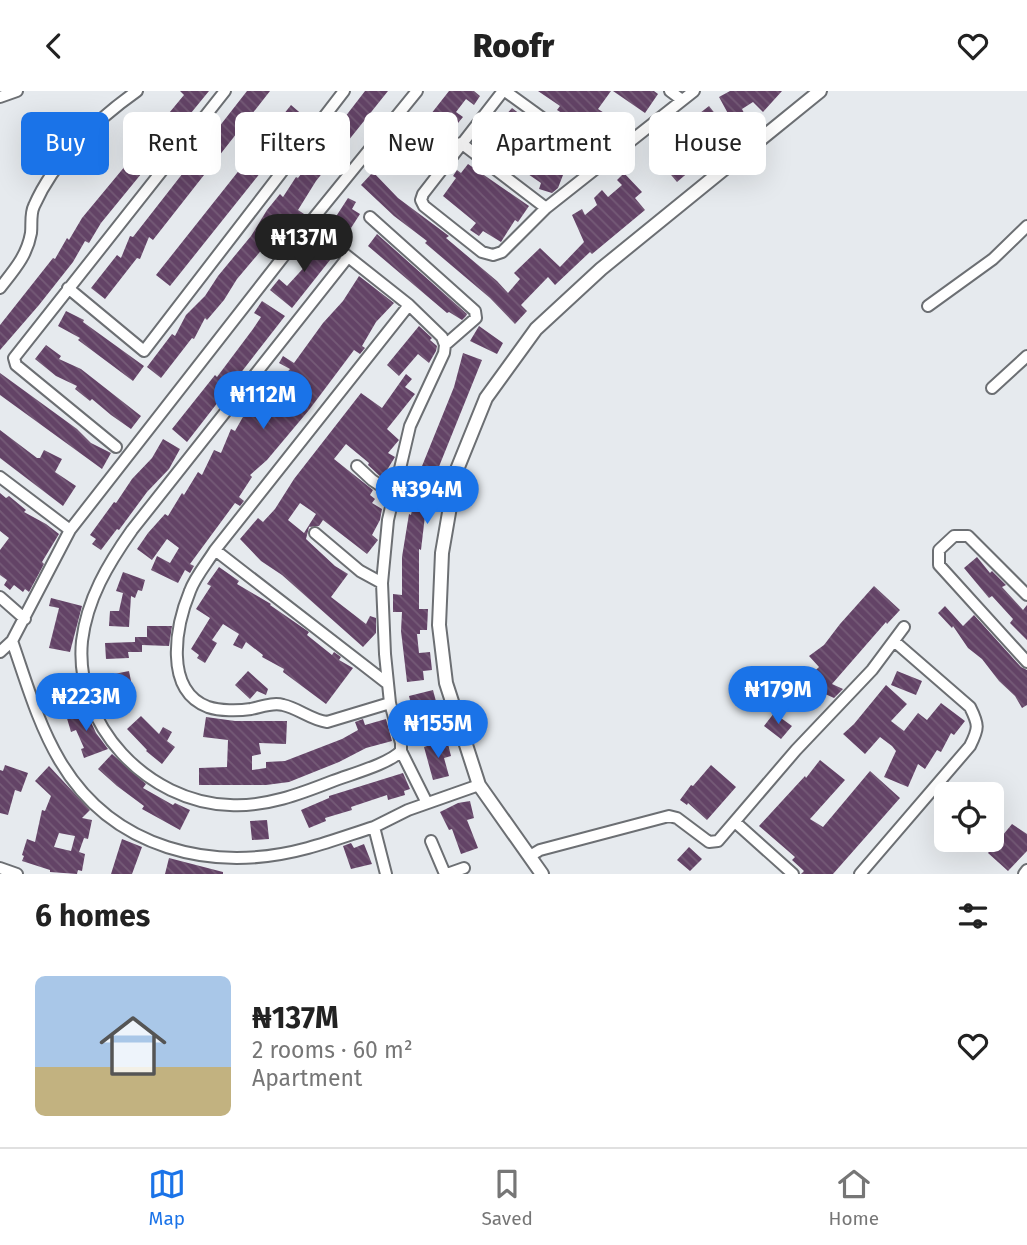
<!DOCTYPE html>
<html lang="en">
<head>
<meta charset="utf-8">
<style>
	body { margin:0; font-family:"Fira Sans",sans-serif; background:#f6f6f6; color:#222; height:100vh; display:flex; flex-direction:column; font-size:26px; white-space:nowrap }
	* { box-sizing:border-box; margin:0 }
	p { font-size:23px; color:#767676 }
	.icon { flex:none; width:38px; height:38px; fill:none; stroke:currentColor; stroke-width:2; stroke-linecap:round; stroke-linejoin:round }
	.map { position:relative; height:783px; overflow:hidden }
	.side { display:flex; flex-direction:column; background:#fff; flex:1 }
	.side>* { flex:none }
	.guide { position:absolute; left:21px; top:21px; width:985px; height:63px; display:flex; gap:14px }
	.controls { position:absolute; left:934px; top:691px; display:grid; gap:14px }
	.controls a { display:grid; place-items:center; width:70px; height:70px; border-radius:10px; background:#fff; box-shadow:0 7px 28px #0002; font-size:35px }
	.price { position:absolute; translate:-50% -60px; padding:0 16px; border-radius:24px; background:#1a73e8; color:#fff; font-size:23px; line-height:46px; filter:drop-shadow(0 2px 4px #0008) }
	.price::after { content:''; position:absolute; left:50%; top:42px; width:21px; height:16px; margin-left:-10px; background:inherit; clip-path:polygon(0 0,100% 0,50% 100%) }
	.price.active { background:#222; color:#fff }
	ul { padding:0; list-style:none }
	li { display:flex; align-items:center; gap:21px; height:175px; padding:0 35px }
	li+li { border-top:2px solid #e0e0e0 }
	li span { display:grid; place-items:center; flex:none; width:196px; height:140px; border-radius:10px; color:#555 }
	li>.icon { margin-inline-start:auto }
	span .icon { width:84px; height:84px; fill:#fffc; stroke-width:1 }
	li b { font-size:30px }
	h2 { display:flex; justify-content:space-between; align-items:center; height:84px; padding:0 35px; font-size:30px }
	.chip { padding:0 24px; border-radius:10px; background:#fff; box-shadow:0 7px 28px #0002; font-size:24px; line-height:63px }
	.chip.active { background:#1a73e8; color:#fff }
	header { display:flex; justify-content:space-between; align-items:center; height:91px; padding:0 35px; background:#fff; font-size:32px; font-weight:800 }
	.dock { display:flex; justify-content:space-around; align-items:center; height:98px; border-top:2px solid #e0e0e0; background:#fff; font-size:19px; color:#767676 }
	.dock a { display:grid; justify-items:center; gap:4px }
	.dock .active { color:#1a73e8 }
	.map>svg:first-child { display:block }
	.building { fill:url(#building-back-hatch); fill-rule:evenodd }
	.lines { fill:none; stroke-linecap:round; stroke-linejoin:round }
	.minor-casing { stroke:#6c6f73; stroke-width:14 }
	.tertiary-casing { stroke:#6c6f73; stroke-width:16 }
	.minor { stroke:#fff; stroke-width:10 }
	.tertiary { stroke:#fff; stroke-width:12 }
</style>
</head>
<body>
<header><svg class="icon" aria-label="back" viewBox="0 0 24 24"><path d="M15 5l-7 7 7 7"/></svg>Roofr<svg class="icon" aria-label="heart" viewBox="0 0 24 24"><path d="M12 20l-8-8c-3-5 5-10 8-4 3-6 11-1 8 4z"/></svg></header>
<div class="map">
<svg width="1027" height="783" viewBox="0 0 1027 783">
	<defs>
		<pattern id="building-back-hatch" width="6" height="6" patternUnits="userSpaceOnUse" patternTransform="scale(1.75)"><rect width="6" height="6" fill="#634366"/><path d="M-1 5l2 2M0 0l6 6M5-1l2 2" fill="none" stroke="#755b77"/></pattern>
	</defs>
	<rect width="100%" height="100%" fill="#e6eaee"/>
	<!-- building -->
	<path class="building" d="M180,0H209L101,132L89,152L85,150L73,171L39,214L0,259V234L53,167L55,168L67,147L69,149L82,127L184,4Z
		M247,0H270L153,149L149,146L140,168L137,167L105,208L91,197L117,164L121,167L130,145L133,146Z
		M365,0H388L316,90L298,119L304,123L296,136L282,128L270,149L237,188L224,209L207,229L205,227L194,248L192,247L161,287L147,276L172,243L175,245L186,224L205,205L218,185L251,145L267,119L280,103L283,106L296,86L298,87Z
		M449,0H474L480,5L474,14L466,8L456,21L463,26L439,55L432,49L423,64L429,68L424,76L399,59L396,63L389,58L419,22L427,28Z
		M538,0H611L598,18L612,27L617,21L632,31L621,47L613,54L557,19L560,15Z
		M613,0H654L658,3L645,22Z
		M730,0H782L763,21L753,11L742,18L744,22L731,28L719,6Z
		M291,14L305,26L170,195L156,184Z
		M709,15L732,44L677,91L656,66L661,62L656,57L666,48L672,54L684,44L680,40L688,33L693,37L705,28L700,22Z
		M512,17L543,41L541,44L560,52L580,66L571,81L559,72L557,73L563,84L558,97L552,102L539,98L541,92L486,54L502,28Z
		M468,73L529,115L518,131L515,129L501,151L483,140L479,145L470,139L476,132L443,105L456,87L453,85L457,79L461,82Z
		M373,81L398,107L449,145L446,147L497,190L508,202L520,188L514,182L540,157L560,176L584,151L572,124L582,118L585,124L597,114L594,107L602,99L608,106L622,94L617,89L624,82L642,101L635,107L645,119L592,163L590,161L555,194L548,186L521,214L527,220L515,233L490,207L425,152L427,150L394,125L361,94Z
		M348,107L356,111L352,118L360,123L351,137L347,134L336,146L329,141L339,129L335,127Z
		M377,143L467,223L466,225L462,229L449,221L447,222L368,155Z
		M312,147L334,164L292,217L270,199L279,188L287,195L309,171L300,163Z
		M359,185L394,212L376,231L362,255L365,257L360,263L354,259L309,319L267,369L250,384L252,386L239,406L244,410L240,415L235,412L190,473L194,475L190,482L185,479L178,492L151,479L157,465L170,472L179,457L167,448L152,469L137,458L148,442L165,423L168,425L182,402L184,404L198,381L202,384L214,359L221,362L231,338L235,340L248,317L253,320L290,278L279,272L283,265L294,272L323,232L343,210Z
		M262,210L285,225L187,351L172,338L215,284L217,286L253,238L261,226L254,222Z
		M66,220L84,229L83,231L144,275L133,290L78,249L80,247L58,235Z
		M419,235L432,247L430,249L437,255L436,260L429,272L418,263L399,285L387,274Z
		M479,235L503,252L497,263L470,250Z
		M46,254L61,265L59,268L81,278L141,325L131,338L111,324L92,308L90,310L75,298L77,295L56,285L35,268Z
		M463,262L482,269L438,378L431,417L426,416L421,459L419,458V518H428L427,539H420V543H417L419,562L430,561L432,579L423,580L424,589L407,591L401,540L402,521H393V503L402,504V466L409,423L411,424L420,380L454,296Z
		M0,282L77,338L91,352L111,362L102,378L0,304Z
		M406,283L412,288L405,296L415,303L387,338L399,349L388,362L395,366L382,387L368,374L369,372L346,353L334,368L373,399L370,404L375,408L372,412L382,418L380,429L372,444L378,449L367,463L323,429L319,435L309,436L306,448L335,475L348,483L331,506L366,533L370,525L376,527V542L363,556L282,484L261,470L240,448L258,427L263,431L275,418L294,388L361,302L382,317ZM300,412L316,423L304,442L288,429Z
		M0,339L37,367H40L44,359L62,368L55,381L76,395L63,415L0,367Z
		M163,348L180,358L169,378L147,401L119,439L117,438L101,459L92,453L96,448L90,444L114,411L116,412L132,388L152,367Z
		M0,402L6,407L9,405L26,419L24,421L46,433L59,443L42,471L44,473L29,501L25,498L23,501L14,494L10,499L4,494L7,489L0,484V459L9,447L0,440Z
		M977,466L990,482L992,480L1006,494L1002,496L1023,519L1027,514V549L1010,532L1013,528L992,505L989,507L964,477Z
		M219,476L239,490L237,493L271,513L270,514L309,541L307,544L332,564L334,561L341,566L339,569L353,577L326,613L283,581L284,578L262,566L263,564L246,551L242,558L233,554L239,543L223,533L212,549L217,552L205,572L197,567L199,564L191,558L210,527L196,518L211,495L207,493Z
		M123,481L145,489L142,500L138,499L135,507L131,505L129,536L109,535L110,520H119L123,502L116,500Z
		M874,495L900,519L887,533L886,531L832,593L843,598L834,607L823,602L816,608L801,593L819,576L809,565L824,554L840,533Z
		M51,507L82,515L70,561L49,557L59,517L49,515Z
		M945,515L963,535L974,524L1021,576L1027,579V614L1022,617L1015,605L999,590L982,568L968,557L953,535L952,537L938,522Z
		M147,535H172L169,555L142,554V561H128L129,567L106,568L105,552L135,551V546H147Z
		M129,580L132,595L112,599L109,584Z
		M248,580L268,598L266,604L257,600L250,608L235,594Z
		M897,580L922,590L916,604L891,594Z
		M886,594L907,613L891,630L904,640L918,622L927,629L941,612L965,630L954,644L951,642L941,661L937,659L925,678L918,673L908,696L884,686L896,660L892,655L880,646L865,663L843,643L854,633Z
		M433,599L438,618L431,619L435,636L418,641L409,605Z
		M85,618L96,642L108,658L84,667L81,658L84,657L76,639L71,641L66,624Z
		M774,622L792,635L781,648L764,635Z
		M141,625L159,643L163,636L172,641L167,650L175,656L162,673L146,660L147,659L127,638Z
		M206,626L235,630H287L286,653L259,652L261,663L252,665V679L266,677V671L285,670L342,648L358,639L355,631L363,628L365,634L386,628L392,650L366,657L339,671L289,691L266,694H199V677L227,676L228,649L203,646Z
		M440,651L441,655L448,653L451,665L444,667L449,685L433,689L424,656Z
		M112,663L146,693L143,697L173,714L175,712L190,719L180,739L142,718L144,715L117,695L98,678Z
		M820,669L845,689L810,728L823,736L870,680L900,707L833,783H801L804,780L792,769L795,766L759,735L805,685L806,687Z
		M5,674L28,682L21,701L15,699L8,724L0,722V679L3,680Z
		M711,674L736,696L707,729L688,712L687,714L680,709L691,694L693,695Z
		M49,675L90,719L82,727L92,729L88,748L84,747L79,761L85,763L82,780L78,779L77,783L50,781V779L22,770L24,765L22,764L27,748L35,751L42,719L45,720L51,705L35,690ZM59,742L75,745L71,760L54,756Z
		M403,682L410,698L404,700L405,704L388,709L387,704L351,716L352,719L325,727L326,730L309,737L301,719L329,707V705Z
		M470,710L474,727L467,729L478,757L461,763L452,738L449,739L440,721L458,712Z
		M267,729L269,748L252,749L250,730Z
		M1012,733L1027,743V760L1008,780L988,762Z
		M122,748L142,756L132,783H111Z
		M351,752L354,757L364,753L372,773L351,778L343,755Z
		M689,756L702,768L690,780L677,769Z
		M169,767L223,781V783H165Z"/>
	<g class="lines">
		<defs>
			<path id="minor" d="M503,0L423,103L421,109L424,115L482,161L493,164L502,161L546,117L694,0
				M505,0L603,71
				M670,0L682,9
				M0,6L17,0
				M461,52L546,117
				M370,126L475,220L476,227L445,254
				M308,134L409,214L442,246L445,254L444,262L410,335L388,429L382,492L385,563L390,612L401,652V660L427,712
				M348,166L132,439C108,473 87,508 82,550C74,634 147,711 230,714C266,716 300,703 333,690C351,683 389,673 401,660
				M0,197C14,179 27,165 31,142C32,133 30,123 34,115C54,69 96,29 137,0
				M68,197L144,260L344,0
				M928,215L993,168L1027,135
				M992,297L1027,265
				M116,356L16,274L14,267L225,0
				M357,375L372,389L393,403
				M0,386L70,439
				M315,442L360,480L382,492
				M215,459L388,593
				M1027,504L968,445H954L939,459V474L1027,571
				M0,506L25,528
				M12,550C26,590 38,633 60,670C112,758 212,783 308,757C330,751 352,743 374,736
				M0,561L12,550L70,439L308,134L417,0
				M390,612L327,631C311,629 298,617 283,614C273,611 261,616 251,618C238,620 220,620 208,616C163,599 176,534 190,500C195,486 207,472 215,459L409,214
				M735,731L793,783
				M431,750L445,783
				M530,765L540,759L669,725L677,727L709,751L718,750L796,659L872,579L904,536
				M0,777L17,783
				M386,783L374,736L408,719L479,694
				M447,783L464,777
				M860,783L970,655C979,637 979,634 970,616L894,550
				M1024,783L1027,779"/>
			<path id="tertiary" d="M542,783L479,694L446,592L439,534L442,462L456,381L486,307L536,238L601,178L820,0"/>
		</defs>
		<!-- minor casing -->
		<use href="#minor" class="minor-casing"/>
		<!-- tertiary casing -->
		<use href="#tertiary" class="tertiary-casing"/>
		<!-- minor -->
		<use href="#minor" class="minor"/>
		<!-- tertiary -->
		<use href="#tertiary" class="tertiary"/>
	</g>
</svg>
<div class="controls">
<a><svg class="icon" aria-label="locate" viewBox="0 0 24 24"><circle cx="12" cy="12" r="6"/><path d="M12 2v4M12 18v4M2 12h4M18 12h4"/></svg></a>
</div>
<b class="price active" style="left:304px;top:183px">₦137M</b>
<b class="price" style="left:263px;top:340px">₦112M</b>
<b class="price" style="left:427px;top:435px">₦394M</b>
<b class="price" style="left:778px;top:635px">₦179M</b>
<b class="price" style="left:86px;top:642px">₦223M</b>
<b class="price" style="left:438px;top:669px">₦155M</b>
<div class="guide">
<a class="chip active">Buy</a>
<a class="chip">Rent</a>
<a class="chip">Filters</a>
<a class="chip">New</a>
<a class="chip">Apartment</a>
<a class="chip">House</a>
</div>
</div>
<section class="side">
<h2>6 homes<svg class="icon" aria-label="filters" viewBox="0 0 24 24"><path d="M4 7h16M4 17h16"/><circle cx="9" cy="7" r="2"/><circle cx="15" cy="17" r="2"/></svg></h2>
<ul>
<li><span style="background:linear-gradient(#a9c7e8 65%,#c2b280 0)"><svg class="icon" aria-label="home" viewBox="0 0 24 24"><path d="M3 11l9-7 9 7M6 9v11h12V9"/></svg></span><div><b>₦137M</b><p>2 rooms · 60 m²</p><p>Apartment</p></div><svg class="icon" aria-label="heart" viewBox="0 0 24 24"><path d="M12 20l-8-8c-3-5 5-10 8-4 3-6 11-1 8 4z"/></svg></li>
</ul>
</section>
<nav class="dock">
<a class="active"><svg class="icon" aria-label="map" viewBox="0 0 24 24"><path d="M3 6l6-2 6 2 6-2v14l-6 2-6-2-6 2zM9 4v14M15 6v14"/></svg>Map</a>
<a><svg class="icon" aria-label="saved" viewBox="0 0 24 24"><path d="M7 4h10v16l-5-4-5 4z"/></svg>Saved</a>
<a><svg class="icon" aria-label="home" viewBox="0 0 24 24"><path d="M3 11l9-7 9 7M6 9v11h12V9"/></svg>Home</a>
</nav>
</body>
</html>
